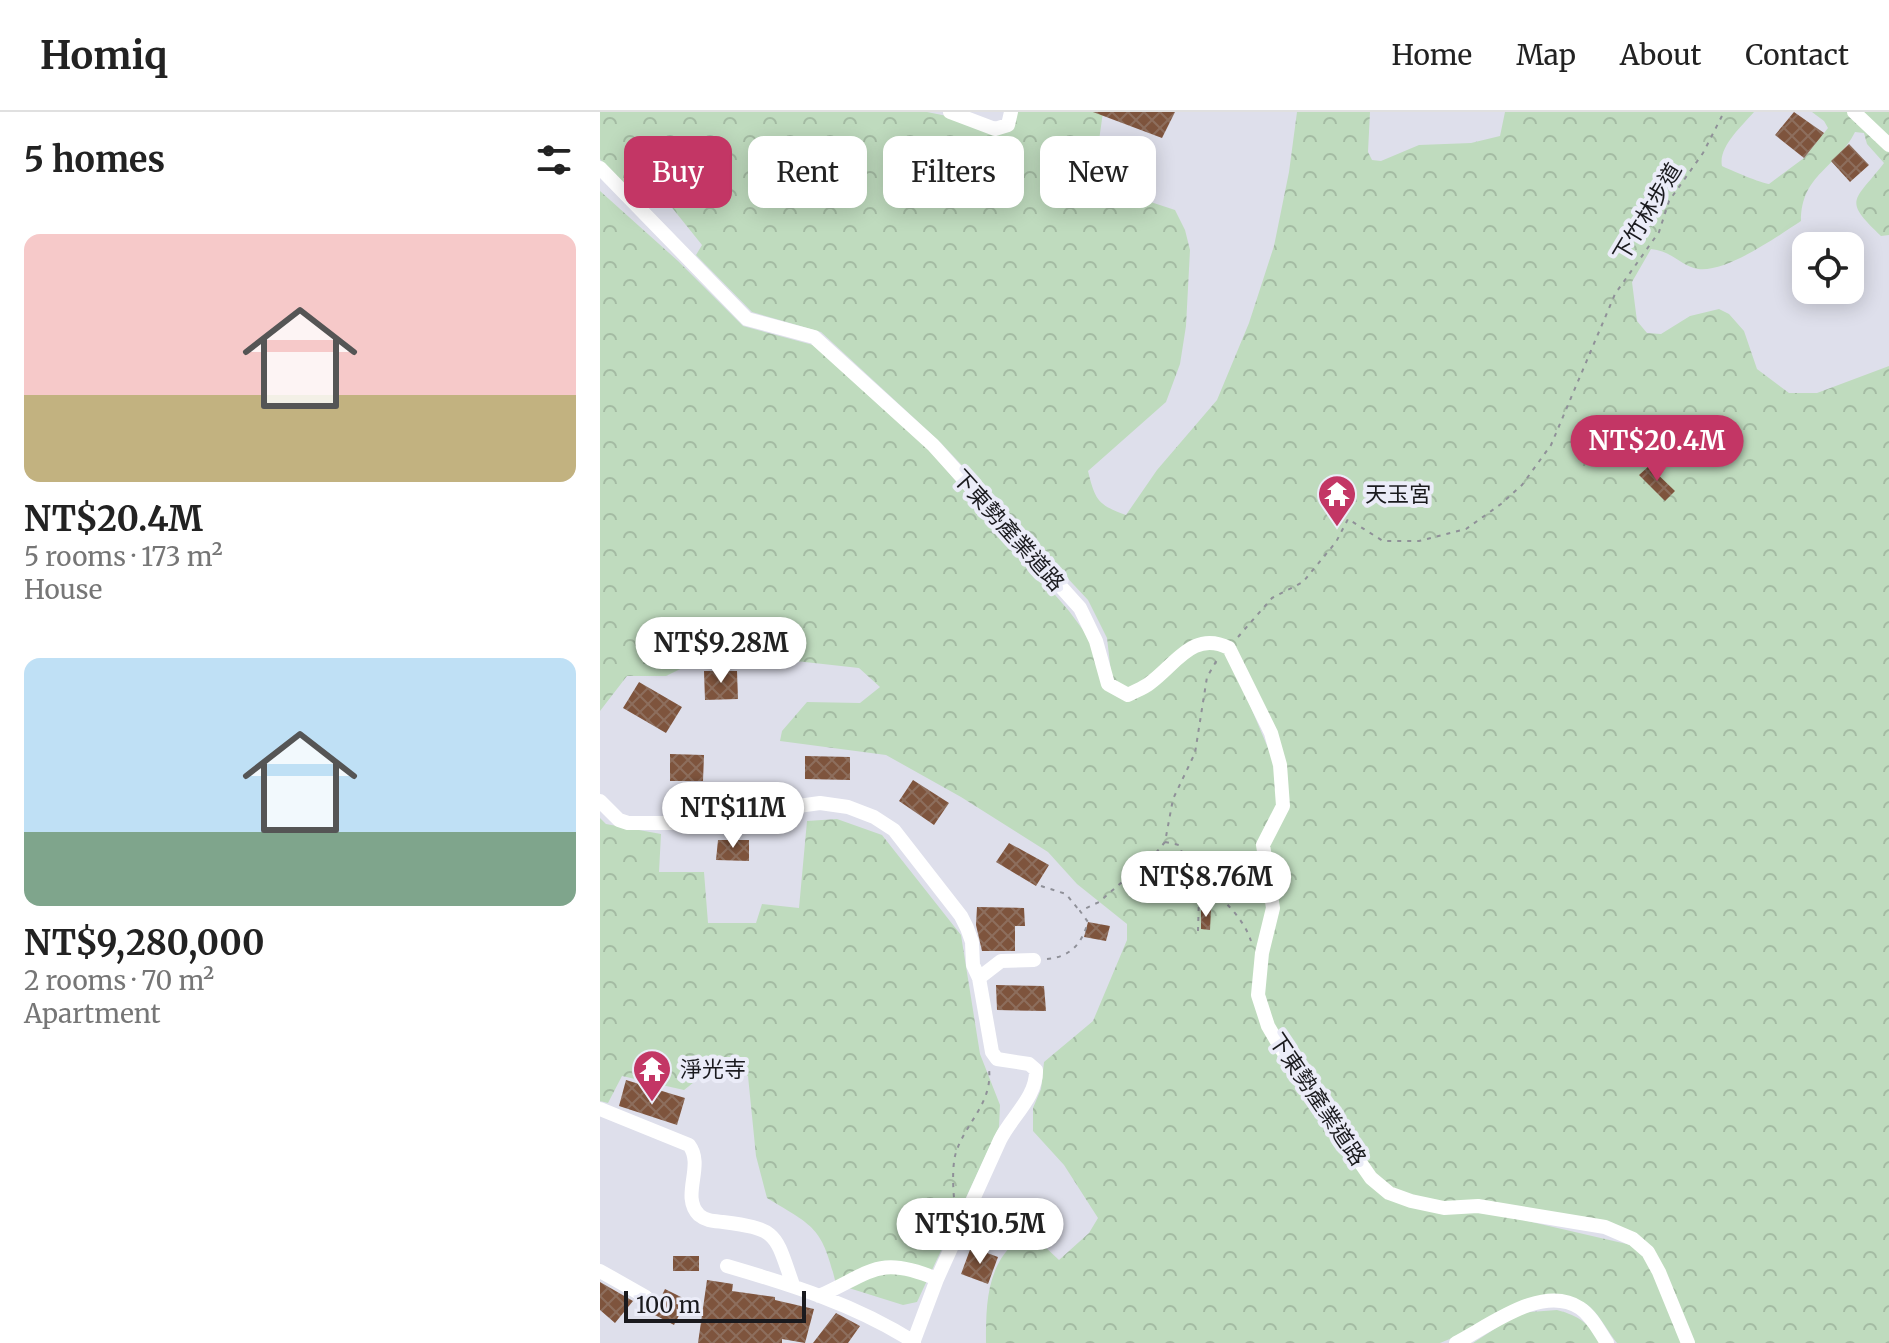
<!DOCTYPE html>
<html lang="en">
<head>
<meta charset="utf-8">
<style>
	body { margin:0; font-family:Merriweather,"Noto Sans TC",serif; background:#f6f6f6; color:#222; height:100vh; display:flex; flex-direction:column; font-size:30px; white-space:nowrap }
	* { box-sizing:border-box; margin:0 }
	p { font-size:26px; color:#767676 }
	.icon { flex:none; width:44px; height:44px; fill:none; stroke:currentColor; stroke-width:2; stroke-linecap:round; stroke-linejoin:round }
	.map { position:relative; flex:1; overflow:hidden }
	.details { display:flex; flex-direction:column; background:#fff; width:600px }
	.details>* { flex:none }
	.banner { position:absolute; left:24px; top:24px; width:760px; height:72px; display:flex; gap:16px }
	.fabs { position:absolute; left:1192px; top:120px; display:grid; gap:16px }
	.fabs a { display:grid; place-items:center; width:72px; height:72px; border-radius:16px; background:#fff; box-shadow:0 4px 20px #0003; font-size:40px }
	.scale { position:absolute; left:24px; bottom:20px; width:182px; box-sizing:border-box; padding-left:8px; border:4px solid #1a1a1e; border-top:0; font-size:22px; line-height:28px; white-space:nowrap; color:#1a1a1e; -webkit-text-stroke:6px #ebecf8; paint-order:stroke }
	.price { position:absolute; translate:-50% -68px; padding:0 18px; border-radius:28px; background:#fff; color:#222; font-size:26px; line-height:52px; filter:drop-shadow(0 2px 4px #0008) }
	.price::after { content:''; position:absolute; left:50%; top:48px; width:24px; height:18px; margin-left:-12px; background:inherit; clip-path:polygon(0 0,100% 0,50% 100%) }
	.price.active { background:#c33665; color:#fff }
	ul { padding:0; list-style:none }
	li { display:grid; align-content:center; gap:16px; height:424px; padding:0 24px }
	li span { display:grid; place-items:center; height:248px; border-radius:16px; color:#555 }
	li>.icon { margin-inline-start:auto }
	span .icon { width:144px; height:144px; fill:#fffc; stroke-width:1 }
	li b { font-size:34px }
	h2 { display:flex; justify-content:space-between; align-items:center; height:96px; padding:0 24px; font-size:34px }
	.pill { padding:0 28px; border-radius:16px; background:#fff; box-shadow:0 4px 20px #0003; font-size:28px; line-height:72px }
	.pill.active { background:#c33665; color:#fff }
	header { display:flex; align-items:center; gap:48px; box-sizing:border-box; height:112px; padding:0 40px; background:#fff; border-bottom:2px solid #e0e0e0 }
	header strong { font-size:38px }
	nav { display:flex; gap:44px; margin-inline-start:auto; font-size:28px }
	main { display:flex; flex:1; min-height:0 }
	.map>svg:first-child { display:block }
	.forest { fill:url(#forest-crowns) }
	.building { fill:url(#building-cross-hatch) }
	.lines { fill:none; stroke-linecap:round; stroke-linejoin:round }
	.path { stroke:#8f9098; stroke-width:2; stroke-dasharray:4 6; stroke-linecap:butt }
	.minor { stroke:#fff; stroke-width:14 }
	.labels { text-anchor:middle; stroke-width:8; stroke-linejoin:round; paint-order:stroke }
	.street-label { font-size:22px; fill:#1a1a1e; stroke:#ebecf8 }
	.poi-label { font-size:22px; fill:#1a1a1e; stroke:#ebecf8; text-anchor:start }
</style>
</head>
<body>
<header>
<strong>Homiq</strong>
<nav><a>Home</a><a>Map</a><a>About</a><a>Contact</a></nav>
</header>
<main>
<section class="details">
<h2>5 homes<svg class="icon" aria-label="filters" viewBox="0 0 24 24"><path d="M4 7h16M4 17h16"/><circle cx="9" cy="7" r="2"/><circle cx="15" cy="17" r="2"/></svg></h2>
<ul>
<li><span style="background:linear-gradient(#f6c9c9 65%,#c2b280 0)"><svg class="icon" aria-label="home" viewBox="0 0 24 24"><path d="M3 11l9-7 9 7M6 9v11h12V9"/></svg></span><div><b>NT$20.4M</b><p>5 rooms · 173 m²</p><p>House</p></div></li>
<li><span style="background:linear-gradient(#bfe0f5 70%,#7fa58c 0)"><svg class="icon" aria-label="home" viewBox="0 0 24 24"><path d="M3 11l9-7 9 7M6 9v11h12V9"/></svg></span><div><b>NT$9,280,000</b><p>2 rooms · 70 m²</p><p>Apartment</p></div></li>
</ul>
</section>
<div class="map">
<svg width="1289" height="1231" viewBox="0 0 1289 1231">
	<defs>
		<pattern id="forest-crowns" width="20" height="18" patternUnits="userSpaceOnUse" patternTransform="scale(2)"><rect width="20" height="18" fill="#bfdbbe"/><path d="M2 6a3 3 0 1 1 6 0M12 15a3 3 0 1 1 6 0" fill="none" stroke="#a4bba3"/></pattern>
		<pattern id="building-cross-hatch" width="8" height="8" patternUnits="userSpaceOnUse" patternTransform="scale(2)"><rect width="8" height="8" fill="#7e543d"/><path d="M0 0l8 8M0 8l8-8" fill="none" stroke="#8d6e5d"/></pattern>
	</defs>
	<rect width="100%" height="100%" fill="#dedfeb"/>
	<!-- forest -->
	<path class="forest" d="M0,0H327L347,4L393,22L415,0H503L493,71L575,98L585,118L590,138L586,214L580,252L566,290L488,359C495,388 498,393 526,403L557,358L617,288L649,211L674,134L689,60L697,0H770L768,40L772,48L781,49L819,33L871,31L900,24L905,0H1154C1142,14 1118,35 1122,54C1128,57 1163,72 1169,72L1204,46L1228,16L1224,9L1212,0H1289V123L1281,124C1242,87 1254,90 1284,51L1267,32L1264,21L1255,20C1237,56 1201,62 1201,109C1178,124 1126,161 1098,157C1081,154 1072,139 1051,137L1032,170L1037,209L1047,221L1061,222L1090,204L1119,197L1129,202L1144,219L1157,257L1189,281H1217L1289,254V1231H1094L1035,1123L846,1093L793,1078L773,1061L674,914L664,881L668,734L685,653L615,525L529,578L512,569L507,526L488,488L341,331L221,220L152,200L96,143L102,133L45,62H38L22,72L0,47Z
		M0,79L78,149L143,214L213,233L328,337L469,499L492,530L505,575L527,587L595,537L616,534L628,541L676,655L678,693L657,734L668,797L653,883L785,1084L879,1098L1031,1133L1046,1145L1082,1231H1017C1008,1220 1001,1205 990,1195C982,1188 972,1186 961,1185C910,1180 885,1215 840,1231H386C386,1196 386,1159 412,1133H443L459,1148L489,1121L498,1106L464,1053L433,1019V996L441,977L444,950L493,909L527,828V812L477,772L448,740L361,685L286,643L180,629L182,619L207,590L260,591L280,575L259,556L115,540L66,564H27L0,599Z
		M0,706L6,712L61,722L59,760H104L108,811H156L162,792L199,796L207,709L237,707L282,723L361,823L380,942L400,993L399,1015L317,1190L303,1193L236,1172C222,1115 215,1115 167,1086L156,1044L148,964C120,940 108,960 84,978L22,964L8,991L0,989Z
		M957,1198C980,1204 989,1212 1002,1231H873L919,1201Z"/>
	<!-- building -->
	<path class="building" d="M493,0H575L562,26Z
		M1194,0L1224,21L1204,46L1175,23Z
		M1249,32L1269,53L1250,70L1231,49Z
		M1049,354L1075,379L1065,389L1039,363Z
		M104,559H137L138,587L105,588Z
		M39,570L82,595L66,621L23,596Z
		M70,642L104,643L103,669H70Z
		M205,644L250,645V668L205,667Z
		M313,668L349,691L334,713L299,689Z
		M118,728H149V749L116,748Z
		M409,731L449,753L436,774L396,750Z
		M377,795L424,796L425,814H415V839H382L376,813Z
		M601,797H611L610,818L601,817Z
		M488,810L510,814L506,829L484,825Z
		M396,873L444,874L446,899L397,898Z
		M26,968L85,986L77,1013L19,994Z
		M371,1135L398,1145L388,1172L361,1162Z
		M73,1144H99V1159H73Z
		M107,1168L133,1172L132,1179L175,1185V1188L214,1197L205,1231L182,1227V1231H98Z
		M0,1170L33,1189L15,1211L0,1198Z
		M65,1177L87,1188L74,1213L53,1202Z
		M236,1201L260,1214L248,1231H213Z"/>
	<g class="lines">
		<!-- path -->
		<path class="path" d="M638,525L672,486L703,470L736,430L748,407L783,429H819L866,417L901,392L922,373L951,333L1015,182L1059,120L1069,89L1103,41L1124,0
			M565,730L579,733L599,783L620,785C633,798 645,811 651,829
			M441,774L466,782L479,798
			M598,819L599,784
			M447,847C471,845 482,831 488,810L480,799L499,790L522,770L542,757L565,730L573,687L595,641L607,565L617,548
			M355,1095C353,1080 352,1058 355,1044C363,1013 393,992 389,957"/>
		<!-- minor -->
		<path class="minor" d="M350,0L395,17L408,13L411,0
			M1254,0L1289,33
			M0,56L147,207L214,225L333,333L480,496L496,529L508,572L528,583C535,579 544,576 550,571C576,552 593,518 629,536L671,621L680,653L683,694L663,733L673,796L662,841L658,883L668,914L682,938L771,1066L789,1081L811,1089L844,1096L878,1094L1005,1115L1033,1127L1048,1140L1059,1160L1088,1231
			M0,689L19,708L28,711H132L184,696L220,691L248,695L274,705L294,718L361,804L367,816L372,830L373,853L379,866L392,940L397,947L429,952L436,958C437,985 411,1005 400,1028L337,1167L313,1231
			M379,866L401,849L434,848
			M0,997L89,1033C105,1054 80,1084 99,1103C106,1109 114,1109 123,1110C179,1117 175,1122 193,1173
			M127,1154C192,1173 256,1193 314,1230
			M0,1159L46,1185
			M219,1184C271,1161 278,1142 337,1167
			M856,1231C888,1215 942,1171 980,1196C992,1204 999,1219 1007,1231"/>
	</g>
	<!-- icons -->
	<defs>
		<symbol id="temple-pin" viewBox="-11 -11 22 30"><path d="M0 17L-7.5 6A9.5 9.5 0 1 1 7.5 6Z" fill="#c33665" stroke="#ebecf8"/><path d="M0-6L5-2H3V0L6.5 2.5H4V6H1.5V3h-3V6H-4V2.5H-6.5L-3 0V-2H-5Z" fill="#fff"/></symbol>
	</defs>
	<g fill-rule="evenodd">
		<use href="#temple-pin" x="715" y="360" width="44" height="60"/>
		<use href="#temple-pin" x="30" y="935" width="44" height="60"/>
	</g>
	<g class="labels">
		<!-- street labels -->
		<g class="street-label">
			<text transform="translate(1047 100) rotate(-59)" y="8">下竹林步道</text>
			<text transform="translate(409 418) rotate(48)" y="8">下東勢產業道路</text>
			<text transform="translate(718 987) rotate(56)" y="8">下東勢產業道路</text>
		</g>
		<!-- poi labels -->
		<g class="poi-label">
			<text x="765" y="390">天玉宮</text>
			<text x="80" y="965">淨光寺</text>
		</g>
	</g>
</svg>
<div class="fabs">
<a><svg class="icon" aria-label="locate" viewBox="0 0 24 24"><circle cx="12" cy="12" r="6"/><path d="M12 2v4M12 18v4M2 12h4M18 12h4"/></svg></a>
</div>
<div class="scale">100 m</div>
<b class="price active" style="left:1057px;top:371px">NT$20.4M</b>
<b class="price" style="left:121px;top:573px">NT$9.28M</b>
<b class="price" style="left:133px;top:738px">NT$11M</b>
<b class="price" style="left:606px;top:807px">NT$8.76M</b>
<b class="price" style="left:380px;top:1154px">NT$10.5M</b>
<div class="banner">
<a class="pill active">Buy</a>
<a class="pill">Rent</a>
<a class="pill">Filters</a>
<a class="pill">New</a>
</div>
</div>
</main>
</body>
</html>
